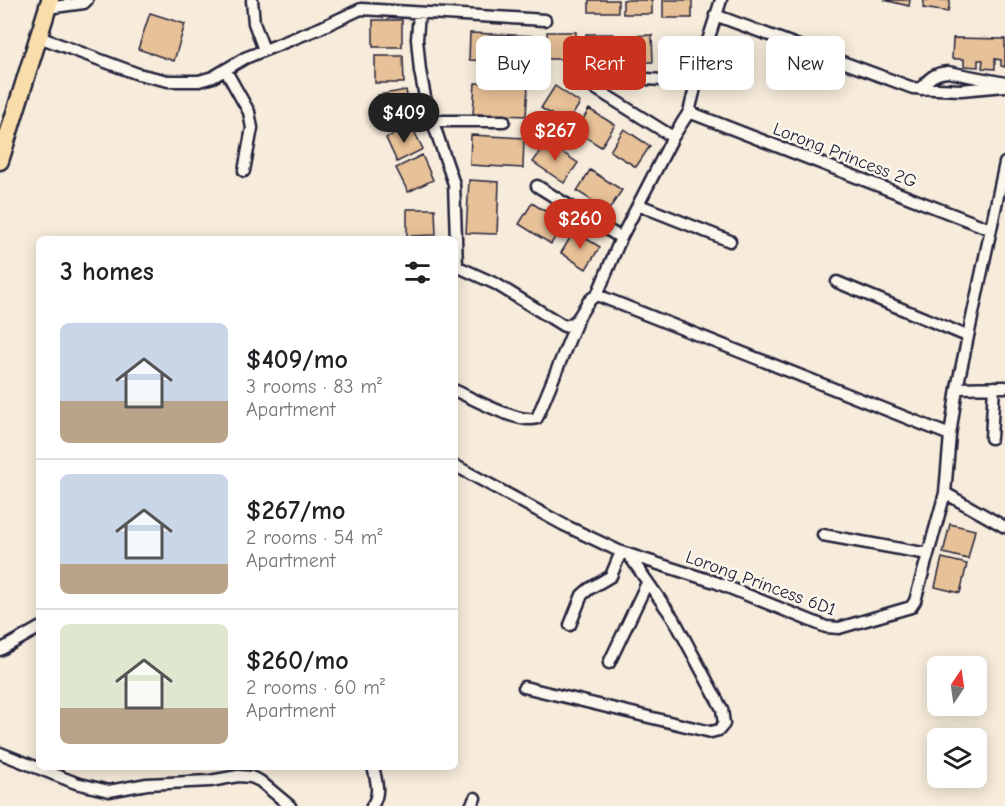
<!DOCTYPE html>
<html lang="en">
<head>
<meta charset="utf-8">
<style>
	body { margin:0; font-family:"Comic Neue",sans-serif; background:#f2f2f2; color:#202124; height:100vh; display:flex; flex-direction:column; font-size:22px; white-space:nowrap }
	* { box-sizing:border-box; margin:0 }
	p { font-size:20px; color:#757577 }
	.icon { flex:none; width:33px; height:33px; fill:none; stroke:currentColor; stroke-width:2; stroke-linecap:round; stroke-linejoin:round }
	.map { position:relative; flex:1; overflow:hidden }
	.details { position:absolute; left:36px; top:236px; width:422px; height:534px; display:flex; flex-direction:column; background:#fff; border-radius:9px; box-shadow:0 3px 15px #0003 }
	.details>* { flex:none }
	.hud { position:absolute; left:476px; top:36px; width:440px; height:54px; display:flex; gap:12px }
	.needle { width:39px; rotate:13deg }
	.controls { position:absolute; left:927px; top:656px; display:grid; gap:12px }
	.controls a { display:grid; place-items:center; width:60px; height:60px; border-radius:9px; background:#fff; box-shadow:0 3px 15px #0003; font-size:30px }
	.price { position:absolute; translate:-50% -51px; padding:0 14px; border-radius:21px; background:#c8321e; color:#fff; font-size:20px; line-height:39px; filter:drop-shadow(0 2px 3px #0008) }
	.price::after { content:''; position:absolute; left:50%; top:36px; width:18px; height:14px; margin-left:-9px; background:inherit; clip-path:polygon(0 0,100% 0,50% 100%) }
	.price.selected { background:#222; color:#fff }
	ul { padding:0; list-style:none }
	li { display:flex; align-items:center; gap:18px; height:150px; padding:0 24px }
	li+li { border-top:2px solid #e0e0e0 }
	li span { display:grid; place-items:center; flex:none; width:168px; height:120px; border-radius:9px; color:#555 }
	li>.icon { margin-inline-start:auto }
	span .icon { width:72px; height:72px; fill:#fffc; stroke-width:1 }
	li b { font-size:26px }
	h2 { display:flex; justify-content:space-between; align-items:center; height:72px; padding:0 24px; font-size:26px }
	.tag { padding:0 21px; border-radius:9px; background:#fff; box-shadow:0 3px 15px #0003; font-size:21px; line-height:54px }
	.tag.selected { background:#c8321e; color:#fff }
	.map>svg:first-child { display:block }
	.building { fill:#e7c197; stroke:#22223b; stroke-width:1.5 }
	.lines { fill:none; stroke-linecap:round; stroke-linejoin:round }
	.minor-casing { stroke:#22223b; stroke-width:15 }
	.highway-casing { stroke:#22223b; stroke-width:21 }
	.minor { stroke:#fbf7ec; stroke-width:10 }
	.highway { stroke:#f9deab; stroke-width:16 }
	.labels { text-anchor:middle; stroke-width:5; stroke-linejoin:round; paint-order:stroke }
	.street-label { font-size:18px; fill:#22223b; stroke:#fbf7ec }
</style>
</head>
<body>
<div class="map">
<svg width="1005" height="806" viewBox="0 0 1005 806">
	<rect width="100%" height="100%" fill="#f7ecdb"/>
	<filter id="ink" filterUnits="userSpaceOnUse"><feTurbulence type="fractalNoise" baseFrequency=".0167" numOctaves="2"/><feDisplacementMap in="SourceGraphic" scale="12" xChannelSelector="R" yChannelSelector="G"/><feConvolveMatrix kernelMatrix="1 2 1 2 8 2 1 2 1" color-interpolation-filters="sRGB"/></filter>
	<g filter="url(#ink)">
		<!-- building -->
		<path class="building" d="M589,0H618V12H589Z
			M623,0H652V14H623Z
			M663,0H692V18H663Z
			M884,0H910L909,6Z
			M924,0H950L948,12L923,8Z
			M150,13L185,24L174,61L138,49Z
			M373,20H402V47H373Z
			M547,32H576V59H547Z
			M470,33L537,36L536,63L469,60Z
			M586,34H614L615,60L586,61Z
			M652,35L653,62H624L623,36Z
			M953,38L1005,39V67L1001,66V60L995,59V69L982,68L983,60H978V67L964,66V59H952Z
			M375,56H403L404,83H375Z
			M475,83L528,86L526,116L473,114Z
			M555,86L580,103L567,124L541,108Z
			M406,90L411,116L383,121L378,95Z
			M589,109L615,125L601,147L576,131Z
			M411,125L423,149L397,162L386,138Z
			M624,129L650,146L636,167L610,151Z
			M471,135L524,138L523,168L470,165Z
			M547,142L578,163L564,183L533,162Z
			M422,155L433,180L408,192L396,168Z
			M590,170L622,190L608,211L577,191Z
			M469,180L499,182L497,234L466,233Z
			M532,203L564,223L551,244L519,224Z
			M407,209H435L436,235L407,236Z
			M574,231L600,247L586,269L561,253Z
			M950,524L975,530L968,559L943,553Z
			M942,558L967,564L960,593L935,587Z"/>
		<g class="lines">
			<defs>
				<path id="minor" d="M252,0L254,23L264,50
					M47,8L84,3L87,0
					M419,13L417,39L420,71L426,102L454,184L457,266
					M715,15L913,88L961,90L1005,86
					M39,37L138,74L168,81H199L213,77L245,58L320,28L361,9L545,20
					M226,71L249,112L252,128L244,171
					M921,89C929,78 934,73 948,72L1005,83
					M689,112L990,229
					M432,121H504
					M673,137L593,87L590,79L598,76L696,82
					M537,186L621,238
					M639,205L730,241
					M454,265L496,284L564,326C583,324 581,302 597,295
					M837,282L967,336
					M597,295L950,435
					M597,295L621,238L673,137L689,112L703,56L721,0
					M957,388L1005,387
					M454,390C472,398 520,425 537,418L577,321
					M991,438L994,387
					M454,465L564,525L621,552L715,582L826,627L839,628L911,607L915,601L945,493L950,435L957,388L1005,163
					M945,493L1005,527
					M823,535L928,554
					M570,625L582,595L589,589L611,576L621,552
					M0,650L39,628
					M609,663L647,583
					M524,687L711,732L719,730L724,724L722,709L675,621L628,554
					M0,753L76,783L109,791L147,784L210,781L238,776L251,777L260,781L290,806
					M372,806C381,793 376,781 373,766
					M471,806L475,798"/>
				<path id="highway" d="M0,161L50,0"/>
			</defs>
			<!-- minor casing -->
			<use href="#minor" class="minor-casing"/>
			<!-- highway casing -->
			<use href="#highway" class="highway-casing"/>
			<!-- minor -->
			<use href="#minor" class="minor"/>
			<!-- highway -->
			<use href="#highway" class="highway"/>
		</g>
	</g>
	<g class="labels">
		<!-- street labels -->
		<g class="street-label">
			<text transform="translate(845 155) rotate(21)" y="6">Lorong Princess 2G</text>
			<text transform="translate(761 583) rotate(20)" y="6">Lorong Princess 6D1</text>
		</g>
	</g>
</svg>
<div class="controls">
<a><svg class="needle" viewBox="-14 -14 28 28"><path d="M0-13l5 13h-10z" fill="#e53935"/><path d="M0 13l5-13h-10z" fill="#757577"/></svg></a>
<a><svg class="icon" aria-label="layers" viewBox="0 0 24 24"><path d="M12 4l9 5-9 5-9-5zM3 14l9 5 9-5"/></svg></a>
</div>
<b class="price selected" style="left:404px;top:144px">$409</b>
<b class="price" style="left:555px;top:162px">$267</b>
<b class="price" style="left:580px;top:250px">$260</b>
<div class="hud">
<a class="tag">Buy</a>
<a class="tag selected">Rent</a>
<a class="tag">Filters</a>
<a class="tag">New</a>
</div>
<section class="details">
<h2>3 homes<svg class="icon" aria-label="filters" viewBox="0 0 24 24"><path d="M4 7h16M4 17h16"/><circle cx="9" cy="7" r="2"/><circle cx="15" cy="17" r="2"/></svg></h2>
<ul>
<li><span style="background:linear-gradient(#c9d6e8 65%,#b9a48a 0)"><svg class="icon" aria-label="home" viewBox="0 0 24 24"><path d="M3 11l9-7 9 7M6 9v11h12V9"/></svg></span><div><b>$409/mo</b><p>3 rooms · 83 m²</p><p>Apartment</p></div></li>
<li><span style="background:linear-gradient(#c9d6e8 75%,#b9a48a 0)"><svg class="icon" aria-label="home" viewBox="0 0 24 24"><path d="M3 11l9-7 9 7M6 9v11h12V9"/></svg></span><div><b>$267/mo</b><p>2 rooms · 54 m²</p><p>Apartment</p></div></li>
<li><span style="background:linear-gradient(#dfe7d0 70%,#b9a48a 0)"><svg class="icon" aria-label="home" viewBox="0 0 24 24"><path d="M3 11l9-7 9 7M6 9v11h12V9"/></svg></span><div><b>$260/mo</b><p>2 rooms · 60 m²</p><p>Apartment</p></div></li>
</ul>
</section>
</div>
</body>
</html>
